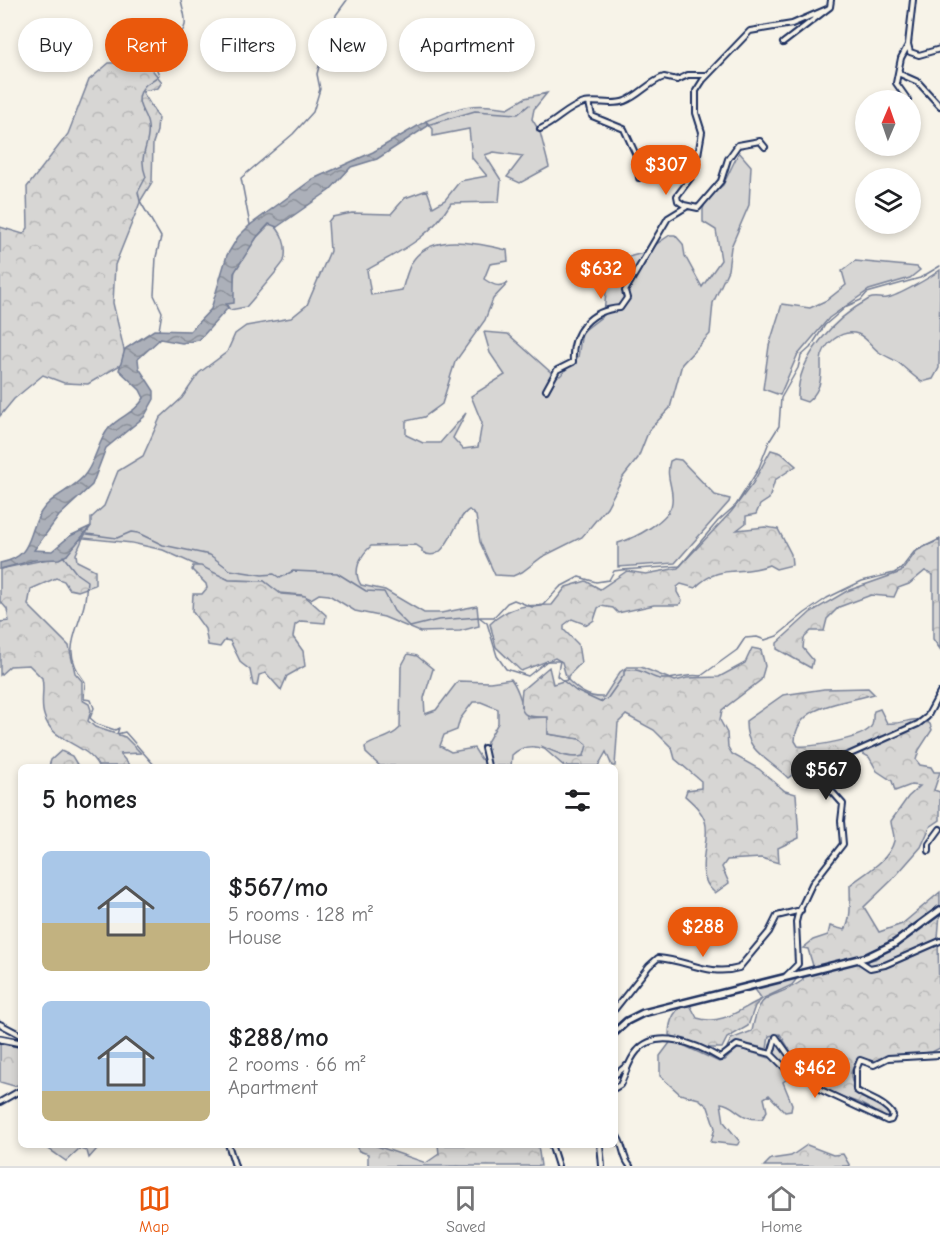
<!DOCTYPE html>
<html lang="en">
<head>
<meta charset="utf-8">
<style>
	body { margin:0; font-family:"Comic Neue",sans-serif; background:#f6f6f6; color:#202124; height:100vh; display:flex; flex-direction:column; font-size:22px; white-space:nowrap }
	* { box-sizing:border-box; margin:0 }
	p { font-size:20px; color:#757577 }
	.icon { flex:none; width:33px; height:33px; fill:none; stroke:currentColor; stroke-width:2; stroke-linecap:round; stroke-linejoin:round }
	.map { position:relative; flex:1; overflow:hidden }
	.details { position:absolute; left:18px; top:764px; width:600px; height:384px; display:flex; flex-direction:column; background:#fff; border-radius:9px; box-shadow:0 3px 9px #0003 }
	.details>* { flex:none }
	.hud { position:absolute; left:18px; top:18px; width:600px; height:54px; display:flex; gap:12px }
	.needle { width:39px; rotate:2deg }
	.fabs { position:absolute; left:855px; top:90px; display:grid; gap:12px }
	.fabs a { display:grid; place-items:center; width:66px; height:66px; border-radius:50%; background:#fff; box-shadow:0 3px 9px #0003; font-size:30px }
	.price { position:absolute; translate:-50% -51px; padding:0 14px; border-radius:21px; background:#ea580c; color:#fff; font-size:20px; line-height:39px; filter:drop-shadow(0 2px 3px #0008) }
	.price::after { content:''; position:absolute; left:50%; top:36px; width:18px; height:14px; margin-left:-9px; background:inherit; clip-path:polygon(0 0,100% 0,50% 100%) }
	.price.current { background:#222; color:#fff }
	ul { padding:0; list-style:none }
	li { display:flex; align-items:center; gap:18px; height:150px; padding:0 24px }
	li span { display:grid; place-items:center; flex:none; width:168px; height:120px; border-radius:9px; color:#555 }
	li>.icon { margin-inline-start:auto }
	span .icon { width:72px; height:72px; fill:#fffc; stroke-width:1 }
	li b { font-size:26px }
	h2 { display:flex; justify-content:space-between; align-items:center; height:72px; padding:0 24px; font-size:26px }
	.tag { padding:0 21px; border-radius:27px; background:#fff; box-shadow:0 3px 9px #0003; font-size:21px; line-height:54px }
	.tag.current { background:#ea580c; color:#fff }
	.menu { display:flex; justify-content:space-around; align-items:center; height:84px; border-top:2px solid #e0e0e0; background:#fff; font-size:16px; color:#757577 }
	.menu a { display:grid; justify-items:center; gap:3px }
	.menu .current { color:#ea580c }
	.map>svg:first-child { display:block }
	.grass { fill:#d7d6d4; stroke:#798299; stroke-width:1.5; fill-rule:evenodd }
	.forest { fill:url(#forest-crowns); stroke:#798299; stroke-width:1.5 }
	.water { fill:url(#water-waves); stroke:#727c95; stroke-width:1.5 }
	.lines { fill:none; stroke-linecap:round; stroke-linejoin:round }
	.stream { stroke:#727c95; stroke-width:1.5 }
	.minor-casing { stroke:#1b2f5e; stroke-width:8 }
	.major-casing { stroke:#1b2f5e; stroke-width:10 }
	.minor { stroke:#f7f3e8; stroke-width:4 }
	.major { stroke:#f7f3e8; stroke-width:5 }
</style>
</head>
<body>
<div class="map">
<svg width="940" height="1166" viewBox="0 0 940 1166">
	<defs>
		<pattern id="forest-crowns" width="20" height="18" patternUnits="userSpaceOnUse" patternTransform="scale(1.5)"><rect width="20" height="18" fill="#d7d6d4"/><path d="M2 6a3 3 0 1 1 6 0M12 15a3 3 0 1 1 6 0" fill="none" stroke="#b8b8b8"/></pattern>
		<pattern id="water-waves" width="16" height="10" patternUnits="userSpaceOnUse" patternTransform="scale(1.5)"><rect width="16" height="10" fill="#acb0b9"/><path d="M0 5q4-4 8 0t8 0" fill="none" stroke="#8b909a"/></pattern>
	</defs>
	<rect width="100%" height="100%" fill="#f7f3e8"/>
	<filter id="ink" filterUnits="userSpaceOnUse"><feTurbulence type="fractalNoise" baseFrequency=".0167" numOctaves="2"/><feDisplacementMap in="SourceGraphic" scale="12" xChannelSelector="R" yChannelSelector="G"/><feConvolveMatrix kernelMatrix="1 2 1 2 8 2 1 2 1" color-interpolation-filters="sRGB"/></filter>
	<g filter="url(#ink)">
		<!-- grass -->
		<path class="grass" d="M547,93L534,109L532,119L540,132L549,167L520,183L507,177L523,156L494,152L485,155L501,180L499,202L451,203C429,239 402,250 367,270L371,295L402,290C405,281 408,266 414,259C435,232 479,244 507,250L508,261L490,264L484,279C493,285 498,288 508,283L493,299L485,320L455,362L442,404L424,417L406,421V435L423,443H440L466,413L453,438L463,449L478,447L482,423L471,396L505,375L490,353L484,332L508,334L554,375L560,376L578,357L582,332L604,315L607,278L613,266L621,259L643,253L670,235H675L683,244L685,256L702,287L721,260L716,230L703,222V209L706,200L723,185L739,152L751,166L749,205L731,247L728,270L713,303L710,334L682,364L670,408L649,430L638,458L623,477L607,507L582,537L542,557L522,572L513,576L495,575L480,542L476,516L469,510C454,517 447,567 422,552V549L416,545L371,546C360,556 352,571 361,585L385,590L424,613H441L477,606L479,626L460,631L420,632L384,617L355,611L329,595L319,594L311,599L302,595L279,593L264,581L229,580L163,550L132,543L83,538L91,526V518L104,506L118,471L143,456L160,418L182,398L199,373L227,352L235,334L246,326L291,318L307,305L330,251L328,222L332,217L352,213L391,214L405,198L427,190L433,207L445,200L460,181L487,176L472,158L469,129L433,136V129L426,121C460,106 472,102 508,108L525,98Z
			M271,223C282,230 288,247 284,261C282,266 251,301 246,307L230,310L226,304L232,303L235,269L257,237Z
			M855,261L917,267L920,270L910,278L869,290L829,318L797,356L780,395L763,389L769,346L782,304L810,308L827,300L846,285L842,271Z
			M940,270L939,368L933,379L922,382C913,376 907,370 900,364C894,359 886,357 879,352C872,347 867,338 858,334C842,328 822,345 821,361C821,369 822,380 818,388C816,393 812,398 807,402L798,399C796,358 835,318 869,299C875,296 881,299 887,298C898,296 931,277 940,270Z
			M674,459L681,460L715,495L730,499L729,502L675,563L618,567V543C633,539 671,520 672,502C674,487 665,479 670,461Z
			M408,654L417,656L433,669L424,698L425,714L436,710L458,681L490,682L511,679C521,692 520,704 528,718L548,717V734L580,739L588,745L584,756C558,763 536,733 512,755L511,766H380L366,753L365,747C376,738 389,740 400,728L401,667ZM473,702H481L498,709V723L487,742L485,759H481L474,748L451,752L440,746L444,735L457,730L460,719Z
			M798,977L792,985L762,999L754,988Z
			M672,1040L719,1062L725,1060L738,1048L769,1058L773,1053L776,1041L791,1062L800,1070L783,1082L792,1104L791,1111L785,1112L769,1095L764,1098L767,1111L762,1119C738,1120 737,1105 721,1103L724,1122L740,1142L737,1145L711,1142L715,1128L708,1107L699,1099L680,1094L660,1076V1056Z"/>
		<!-- forest -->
		<path class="forest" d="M146,62L162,82L158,88L142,91L158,117L157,131L153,143L152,182L141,200L115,265L113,303L125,354L122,364L88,384L64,383L43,375L14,399L0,416V227L23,234L28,228L27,187L68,134L89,80L109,63Z
			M771,450L781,453L796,466L775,480L769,499L760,505L756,514L746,516V523L737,530L765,527L778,529L791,554L792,565L776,569L769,565C741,577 720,562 695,588L681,584L677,587V592L682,601L679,605H654L618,613L613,608L601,606L598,608L594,620L587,625L572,619L564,625V630L578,644L581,663L568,676V680C579,691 588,698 604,697L620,672L627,667H641L675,681L687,678L719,677L745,663L752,648L761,650L765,666L761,680L722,710L720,720L727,733L728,747L732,754L759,769L785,791L796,794L799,838L778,848L779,863L761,858L727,860L722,867L729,883L715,893C691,873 712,842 705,821C701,810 694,804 685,796L687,790L701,788V781L675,759L672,748L654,730L626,715L618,723L615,766H612L606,752L598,766H564L541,746C555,752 568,760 584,756L587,745L580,739L548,734V717C524,717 518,717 522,690L549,667L553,684L567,680L562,662L555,658L521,671L496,647L490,624C510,605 526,605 552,605L566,587L586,581L600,589L627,571L646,574L678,568L731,512L753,483Z
			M83,538L76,554L77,561L95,570V585L78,591L69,589L64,581L56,578L31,589L28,605L69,646L75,673L82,681V700L89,704L91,710L88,721L95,727L125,737L141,753L120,754L130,766H98C86,742 51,743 44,715C40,703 45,689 42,678L29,665L10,666L0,675V622L9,621L7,609L0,601V569L67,555L74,543Z
			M940,540V649L933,639V575L925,571L909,584L898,588L894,597L871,595L839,607L827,619L824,631H811L804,638L803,648L813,660L811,668L777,649V643L811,612L847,591L901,572L918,549Z
			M193,566H201L229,580L264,581L281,594L305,596L326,615L325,623L301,621L295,625L293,637L303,651L305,666L287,676L281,690L266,673L259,675L257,686L253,685L250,670L241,663L230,641L225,640L220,647L208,645L205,629L192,611L193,594H202L207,588L206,584L192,570Z
			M868,688L874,694C847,703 796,703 795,741L798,746C812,747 866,739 872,725C874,720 872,715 874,711L880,709L887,723C903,726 917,713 930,724L932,730L919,750L916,760L920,765L931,767L934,772H940L934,790L940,792V820L930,827L921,847L892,880L864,907L879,932L902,924L940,892V908L908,931L865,955L814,969L808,949L803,948L813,940L828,935L830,926L845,930C852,918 850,899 850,885C865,873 889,861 894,841C895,835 891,827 891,821L908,797L920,786L911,785L895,791L892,781L877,771L869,757L860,752H848L815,758L788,778C768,758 745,752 746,721L783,695L824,689Z
			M61,751L72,756L78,766H49L51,760Z
			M940,913L938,938L940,1048L932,1052L888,1057L874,1061L859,1059C834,1086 873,1099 890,1113L891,1119L888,1120C878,1115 869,1107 859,1103C838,1095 814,1089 807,1066L799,1065L780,1034L769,1036L767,1049L739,1042L724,1054L731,1039L752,1031C761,984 772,1003 803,980V976L875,959Z
			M762,999L755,1006L748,1026L727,1038L722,1048H707L669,1035C669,1021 675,1005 690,1005L697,1018C722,1026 740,1009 762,999Z
			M0,1042L21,1046V1084L14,1086L0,1082Z
			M43,1145H95L97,1149L89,1158L87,1151L79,1149L66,1161Z
			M355,1145H374L426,1163L439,1154L438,1145H538L541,1166H368V1154L359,1151Z
			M807,1145L833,1155L843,1154L850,1166H764L771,1159L791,1156Z"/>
		<!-- water -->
		<path class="water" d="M426,121L428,126L377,159L351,167L330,190L277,227L269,224L257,237L234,273V303L226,304L228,308L199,340L182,343L160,339L138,359L139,368L154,391V399L144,417L106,448L92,485L59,516L34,550L52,551L70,536L91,526L67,555L59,559L35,560L0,569V563C34,556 26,536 41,512C51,496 70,491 83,477C96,463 97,442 109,428C121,415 134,414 144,398L140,390L119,370L125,349L154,330L190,331L211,309L227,255L238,237L250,225L313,179L373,152Z"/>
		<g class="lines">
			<!-- stream -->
			<path class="stream" d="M427,125L475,111L518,114L529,105
				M250,225L241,178L293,134L313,112L320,89L317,74L322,55L332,42L336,15L347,0
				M159,330L162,312L154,295L156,257L161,237L140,201L138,192L146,177C137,154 151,146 148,126C147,114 136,107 140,94C143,83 151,83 159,75L153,60L159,53L160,45C165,42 169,42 173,39C192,29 184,16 181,0
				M87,534L117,538L131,532L138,533L163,545L210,555L230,570L262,575L274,574L280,578L293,571L337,573L366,591L384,592L394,611L410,627L438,620L479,617L487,623L497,656L506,669L528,676L547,661H560L557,676L576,691L600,702L607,699L624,675V671C643,666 648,678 661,679C675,680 687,673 701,676L737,650L745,638L757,637L765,640L777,636L805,613L827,598L862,581L894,573L901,569L914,552L940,539
				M63,556L77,574L87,581C86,590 86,600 83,609C73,640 63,653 85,682L84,699L91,700L94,708L90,718L97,724L115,730L119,728L117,734L125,732L155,766
				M480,617H494L507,603L514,600L532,607L542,606L560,587L579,577L596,582L609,580L614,571L621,570L680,566L718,521L736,505L758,470L769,442L779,426L781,398L798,368L801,356L810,348L825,325L847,306L861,300L867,293L920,278L940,266"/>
			<defs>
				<path id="minor" d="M913,0L908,44L910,52L919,55L940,49
					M783,43L830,7L831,0
					M899,71L900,74L918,82L940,106
					M908,100L896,83L901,58L908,45
					M589,103L592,116L624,129L636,155L639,178
					M540,129C557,122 566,108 584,103C597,100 612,106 625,101C639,96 649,82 664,77L677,80L688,75H707
					M765,147L760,141L738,145L728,159L721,181L698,208L684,205L678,201L677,196L695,172L702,132L696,113V91L703,80L750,31L792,24L827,9
					M546,390L557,370L573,362C571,332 590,310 620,308L627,298L625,291L668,218L686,207
					M484,748L488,766
					M929,851V844L940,829
					M858,960L870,968L885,965L940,941
					M786,976L798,964L796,922L798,914L812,884L843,844L841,821L843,804L819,777L821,767L918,724L927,717L940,693
					M615,1009L649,966L658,958C687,960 709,977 739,968L769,932L777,916L801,910
					M0,1024L21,1035
					M771,1054L785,1068L800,1069
					M615,1075L626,1066
					M615,1088L620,1085C626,1074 628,1061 637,1051C657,1027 698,1045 720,1058L737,1045L771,1054L776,1037L791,1058L821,1090L887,1121L891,1120L893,1115C884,1101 868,1099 856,1090V1070L860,1060L874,1065L888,1058L940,1055
					M0,1102L21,1090
					M615,1134C625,1144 621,1156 630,1166
					M228,1144L235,1166
					M551,1144L558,1166
					M600,1144L602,1166"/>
				<path id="major" d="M615,1032L627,1021L643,1013L867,957L894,944L940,910
					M0,1039L21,1043"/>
			</defs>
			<!-- minor casing -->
			<use href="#minor" class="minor-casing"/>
			<!-- major casing -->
			<use href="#major" class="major-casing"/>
			<!-- minor -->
			<use href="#minor" class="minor"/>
			<!-- major -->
			<use href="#major" class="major"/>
		</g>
	</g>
</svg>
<div class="fabs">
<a><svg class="needle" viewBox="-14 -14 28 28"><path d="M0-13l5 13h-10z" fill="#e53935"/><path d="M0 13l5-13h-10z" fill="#757577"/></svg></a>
<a><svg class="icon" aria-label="layers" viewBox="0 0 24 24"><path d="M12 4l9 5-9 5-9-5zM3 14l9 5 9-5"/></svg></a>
</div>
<b class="price" style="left:666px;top:196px">$307</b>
<b class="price" style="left:601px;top:300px">$632</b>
<b class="price current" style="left:826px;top:801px">$567</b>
<b class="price" style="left:703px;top:958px">$288</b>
<b class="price" style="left:815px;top:1099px">$462</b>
<div class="hud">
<a class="tag">Buy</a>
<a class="tag current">Rent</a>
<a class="tag">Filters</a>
<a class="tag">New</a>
<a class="tag">Apartment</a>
</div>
<section class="details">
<h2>5 homes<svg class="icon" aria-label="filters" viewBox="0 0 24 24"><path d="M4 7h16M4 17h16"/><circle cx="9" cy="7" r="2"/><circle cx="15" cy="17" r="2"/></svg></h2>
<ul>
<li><span style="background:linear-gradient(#a9c7e8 60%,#c2b280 0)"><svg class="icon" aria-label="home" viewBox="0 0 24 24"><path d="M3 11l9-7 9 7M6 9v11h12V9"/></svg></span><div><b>$567/mo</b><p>5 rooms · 128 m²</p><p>House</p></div></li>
<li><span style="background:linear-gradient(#a9c7e8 75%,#c2b280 0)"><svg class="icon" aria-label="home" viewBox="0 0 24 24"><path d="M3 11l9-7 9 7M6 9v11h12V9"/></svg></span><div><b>$288/mo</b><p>2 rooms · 66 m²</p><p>Apartment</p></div></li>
</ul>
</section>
</div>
<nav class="menu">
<a class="current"><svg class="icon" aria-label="map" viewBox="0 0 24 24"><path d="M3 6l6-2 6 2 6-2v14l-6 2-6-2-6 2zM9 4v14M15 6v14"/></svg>Map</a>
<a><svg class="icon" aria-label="saved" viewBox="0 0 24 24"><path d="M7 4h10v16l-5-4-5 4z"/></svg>Saved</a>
<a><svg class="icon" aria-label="home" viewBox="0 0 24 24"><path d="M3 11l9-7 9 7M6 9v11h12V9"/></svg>Home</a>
</nav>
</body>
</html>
